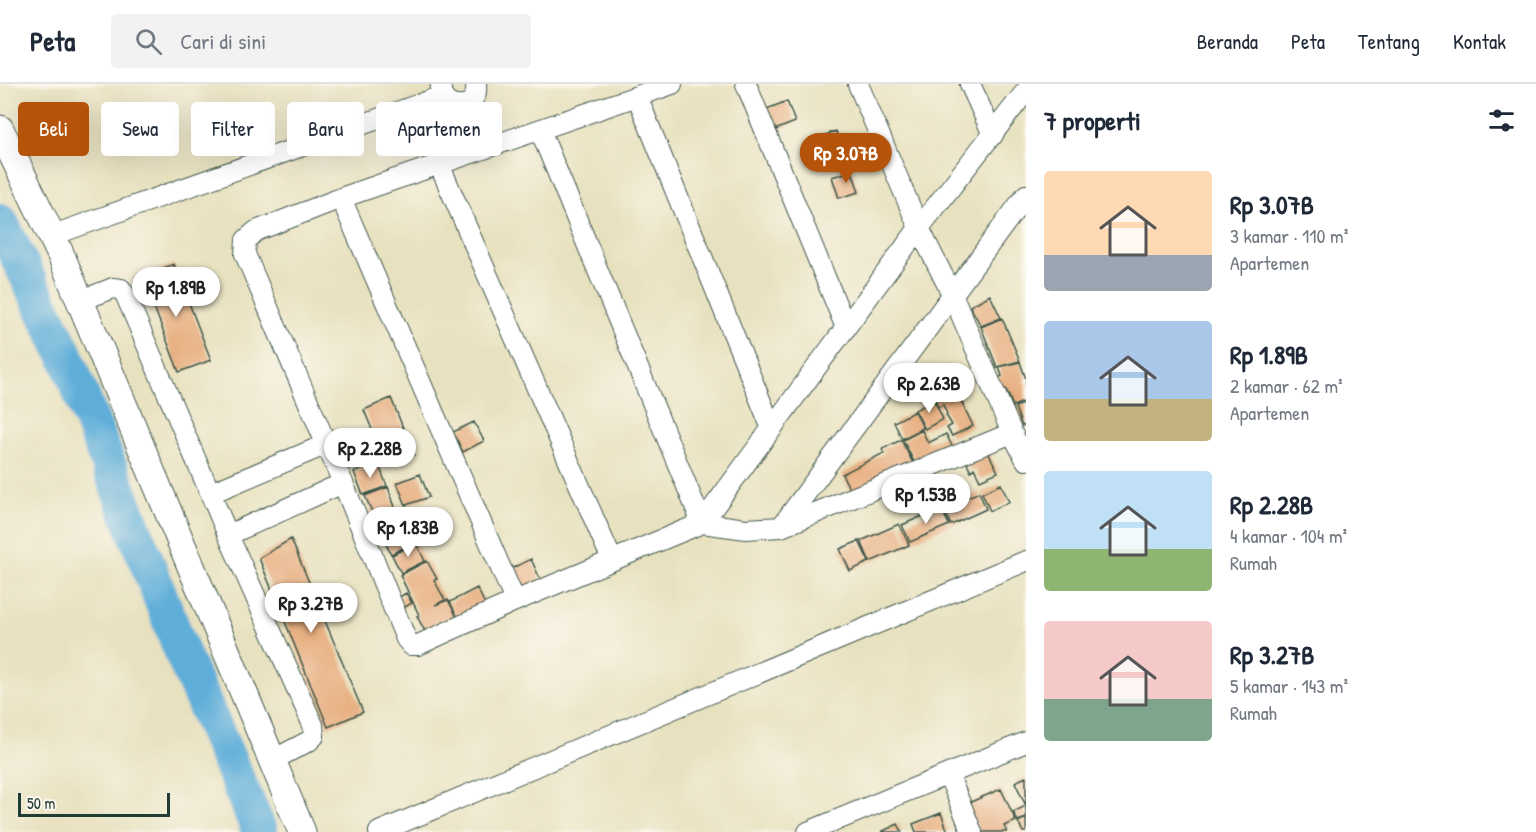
<!DOCTYPE html>
<html lang="id">
<head>
<meta charset="utf-8">
<style>
	body { margin:0; font-family:"Patrick Hand",sans-serif; background:#f2f2f3; color:#1f2937; height:100vh; display:flex; flex-direction:column; font-size:22px; white-space:nowrap }
	* { box-sizing:border-box; margin:0 }
	p { font-size:20px; color:#747a83 }
	.icon { flex:none; width:33px; height:33px; fill:none; stroke:currentColor; stroke-width:2; stroke-linecap:round; stroke-linejoin:round }
	.map { position:relative; flex:1; overflow:hidden }
	.details { display:flex; flex-direction:column; background:#fff; width:510px }
	.details>* { flex:none }
	.hud { position:absolute; left:18px; top:18px; width:570px; height:54px; display:flex; gap:12px }
	.scale { position:absolute; left:18px; bottom:15px; width:152px; box-sizing:border-box; padding-left:6px; border:3px solid #1f3d34; border-top:0; font-size:16px; line-height:21px; white-space:nowrap; color:#1f3d34; -webkit-text-stroke:4px #fbf7ec; paint-order:stroke }
	.price { position:absolute; translate:-50% -51px; padding:0 14px; border-radius:21px; background:#fff; color:#222; font-size:20px; line-height:39px; filter:drop-shadow(0 2px 3px #0008) }
	.price::after { content:''; position:absolute; left:50%; top:36px; width:18px; height:14px; margin-left:-9px; background:inherit; clip-path:polygon(0 0,100% 0,50% 100%) }
	.price.on { background:#b45309; color:#fff }
	ul { padding:0; list-style:none }
	li { display:flex; align-items:center; gap:18px; height:150px; padding:0 18px }
	li span { display:grid; place-items:center; flex:none; width:168px; height:120px; border-radius:6px; color:#555 }
	li>.icon { margin-inline-start:auto }
	span .icon { width:72px; height:72px; fill:#fffc; stroke-width:1 }
	li b { font-size:26px }
	h2 { display:flex; justify-content:space-between; align-items:center; height:72px; padding:0 18px; font-size:26px }
	.pill { padding:0 21px; border-radius:6px; background:#fff; box-shadow:0 6px 24px #0002; font-size:21px; line-height:54px }
	.pill.on { background:#b45309; color:#fff }
	header { display:flex; align-items:center; gap:36px; box-sizing:border-box; height:84px; padding:0 30px; background:#fff; border-bottom:2px solid #e0e1e3 }
	header strong { font-size:28px }
	nav { display:flex; gap:33px; margin-inline-start:auto; font-size:21px }
	.search { width:420px; height:54px; background:#f2f2f3; display:flex; align-items:center; gap:15px; box-sizing:border-box; padding:0 21px; border-radius:6px; color:#747a83; font-size:22px }
	main { display:flex; flex:1; min-height:0 }
	.map>svg:first-child { display:block }
	.lines { fill:none; stroke-linecap:round; stroke-linejoin:round }
	.river { stroke:#5faed9; stroke-width:36 }
	.building { fill:#e7ae7f }
	.street-casing { stroke:#3d5649; stroke-width:22 }
	.secondary-casing { stroke:#3d5649; stroke-width:29 }
	.street { stroke:#fff; stroke-width:20 }
	.secondary { stroke:#fff; stroke-width:27 }
</style>
</head>
<body>
<header>
<strong>Peta</strong>
<div class="search"><svg class="icon" aria-label="search" viewBox="0 0 24 24"><circle cx="10" cy="10" r="6"/><path d="M15 15l6 6"/></svg>Cari di sini</div>
<nav><a>Beranda</a><a>Peta</a><a>Tentang</a><a>Kontak</a></nav>
</header>
<main>
<div class="map">
<svg width="1026" height="748" viewBox="0 0 1026 748">
	<rect width="100%" height="100%" fill="#fbf7ec"/>
	<filter id="ink" filterUnits="userSpaceOnUse"><feTurbulence type="fractalNoise" baseFrequency=".0167" numOctaves="2"/><feDisplacementMap in="SourceGraphic" scale="12" xChannelSelector="R" yChannelSelector="G"/><feConvolveMatrix kernelMatrix="1 2 1 2 8 2 1 2 1" color-interpolation-filters="sRGB"/></filter>
	<filter id="wash" filterUnits="userSpaceOnUse"><feTurbulence type="fractalNoise" baseFrequency=".008" numOctaves="4" result="noise"/><feDisplacementMap in="SourceGraphic" scale="24" xChannelSelector="R" yChannelSelector="G"/><feGaussianBlur stdDeviation="1.35" result="paint"/><feColorMatrix in="noise" values="0 0 0 0 0 0 0 0 0 0 0 0 0 0 0 0 0 1.4 0 .05"/><feComposite in="paint" operator="in"/></filter>
	<g filter="url(#wash)">
		<rect width="100%" height="100%" fill="#e8e1bf"/>
		<g class="lines">
			<!-- river -->
			<path class="river" d="M0,137L67,274L185,576L260,748"/>
		</g>
		<g id="blocks">
			<!-- building -->
			<path class="building" d="M787,17L795,38L770,48L762,27Z
				M836,47L844,69L822,77L814,55Z
				M852,87L859,108L839,114L832,93Z
				M174,180L211,276L179,288L142,192Z
				M990,211L1001,234L981,242L970,222Z
				M1002,234L1020,277L997,283L981,243Z
				M1020,278L1026,295V317L1013,322L1006,305L995,309L990,298L1002,292L999,283Z
				M945,283L973,342L952,352L947,344L952,341L946,331L947,330L943,321L938,323L929,303L935,301L930,290Z
				M391,314L414,371L387,382L364,326Z
				M934,316L943,335L925,345L915,326Z
				M1026,319V341L1022,342L1015,323Z
				M915,327L923,344L902,355L894,338Z
				M474,338L484,357L463,368L453,348Z
				M922,346L928,359L946,350L954,366L916,382L903,356Z
				M364,349L372,371L350,380L341,359Z
				M901,356L914,381L852,410L842,390L884,369L882,365Z
				M987,366L998,388L980,396L974,384L971,387L966,377Z
				M378,379L387,402L363,411L354,388Z
				M420,390L429,413L406,421L397,399Z
				M1001,400L1009,418L990,427L982,409Z
				M388,403L402,443L384,450L375,429L373,430L365,412Z
				M979,408L986,425L951,441L943,424Z
				M941,424L949,441L910,458L902,441Z
				M899,440L909,461L870,478L861,457Z
				M406,442L415,458L391,470L383,454Z
				M291,455L363,628L328,643L259,474Z
				M859,457L869,478L850,487L840,465Z
				M416,459L425,477L401,489L392,471Z
				M531,475L541,497L520,507L510,485Z
				M427,477L437,495L434,496L445,516L435,521L448,516L458,535L427,551L417,532L419,531L400,491Z
				M477,504L487,524L460,538L450,518Z
				M406,509L412,519L398,527L393,517Z
				M1026,693V734L1018,737L1013,728L1026,722L1015,698Z
				M1001,705L1016,737L1004,742L1007,748H980L966,720Z
				M941,729L948,748H916L913,740Z
				M1026,734V748H1023L1018,738Z
				M898,740L902,748H881Z"/>
		</g>
	</g>
	<g filter="url(#ink)">
		<use href="#blocks" fill-opacity="0" stroke="#3d5649" stroke-width="1.5"/>
		<g class="lines">
			<defs>
				<path id="street" d="M441,0C437,29 480,30 476,0
					M746,0L846,244
					M858,0L919,144L953,212L1012,349
					M970,0L993,51
					M637,12L772,345
					M540,46L702,439L746,445L781,443L1026,111
					M439,80L612,476
					M341,114L515,517
					M52,153L59,149L442,12
					M80,217L113,204L121,205L126,212L228,451L313,641L314,652L309,657L271,677
					M343,399L245,170L246,156L256,147L341,114L672,0
					M211,409L327,360
					M781,443L1012,349L1026,376
					M228,451L343,399L406,555L411,561H418L515,517L702,439L919,144L1026,7
					M948,690L972,748
					M379,748L1026,477
					M808,748L1026,658"/>
				<path id="secondary" d="M0,45L60,169L302,748"/>
			</defs>
			<!-- street casing -->
			<use href="#street" class="street-casing"/>
			<!-- secondary casing -->
			<use href="#secondary" class="secondary-casing"/>
			<!-- street -->
			<use href="#street" class="street"/>
			<!-- secondary -->
			<use href="#secondary" class="secondary"/>
		</g>
	</g>
</svg>
<div class="scale">50 m</div>
<b class="price on" style="left:846px;top:100px">Rp 3.07B</b>
<b class="price" style="left:176px;top:234px">Rp 1.89B</b>
<b class="price" style="left:929px;top:330px">Rp 2.63B</b>
<b class="price" style="left:370px;top:395px">Rp 2.28B</b>
<b class="price" style="left:926px;top:441px">Rp 1.53B</b>
<b class="price" style="left:408px;top:474px">Rp 1.83B</b>
<b class="price" style="left:311px;top:550px">Rp 3.27B</b>
<div class="hud">
<a class="pill on">Beli</a>
<a class="pill">Sewa</a>
<a class="pill">Filter</a>
<a class="pill">Baru</a>
<a class="pill">Apartemen</a>
</div>
</div>
<section class="details">
<h2>7 properti<svg class="icon" aria-label="filters" viewBox="0 0 24 24"><path d="M4 7h16M4 17h16"/><circle cx="9" cy="7" r="2"/><circle cx="15" cy="17" r="2"/></svg></h2>
<ul>
<li><span style="background:linear-gradient(#ffd9b3 70%,#9aa5b1 0)"><svg class="icon" aria-label="home" viewBox="0 0 24 24"><path d="M3 11l9-7 9 7M6 9v11h12V9"/></svg></span><div><b>Rp 3.07B</b><p>3 kamar · 110 m²</p><p>Apartemen</p></div></li>
<li><span style="background:linear-gradient(#a9c7e8 65%,#c2b280 0)"><svg class="icon" aria-label="home" viewBox="0 0 24 24"><path d="M3 11l9-7 9 7M6 9v11h12V9"/></svg></span><div><b>Rp 1.89B</b><p>2 kamar · 62 m²</p><p>Apartemen</p></div></li>
<li><span style="background:linear-gradient(#bfe0f5 65%,#8fb573 0)"><svg class="icon" aria-label="home" viewBox="0 0 24 24"><path d="M3 11l9-7 9 7M6 9v11h12V9"/></svg></span><div><b>Rp 2.28B</b><p>4 kamar · 104 m²</p><p>Rumah</p></div></li>
<li><span style="background:linear-gradient(#f6c9c9 65%,#7fa58c 0)"><svg class="icon" aria-label="home" viewBox="0 0 24 24"><path d="M3 11l9-7 9 7M6 9v11h12V9"/></svg></span><div><b>Rp 3.27B</b><p>5 kamar · 143 m²</p><p>Rumah</p></div></li>
</ul>
</section>
</main>
</body>
</html>
